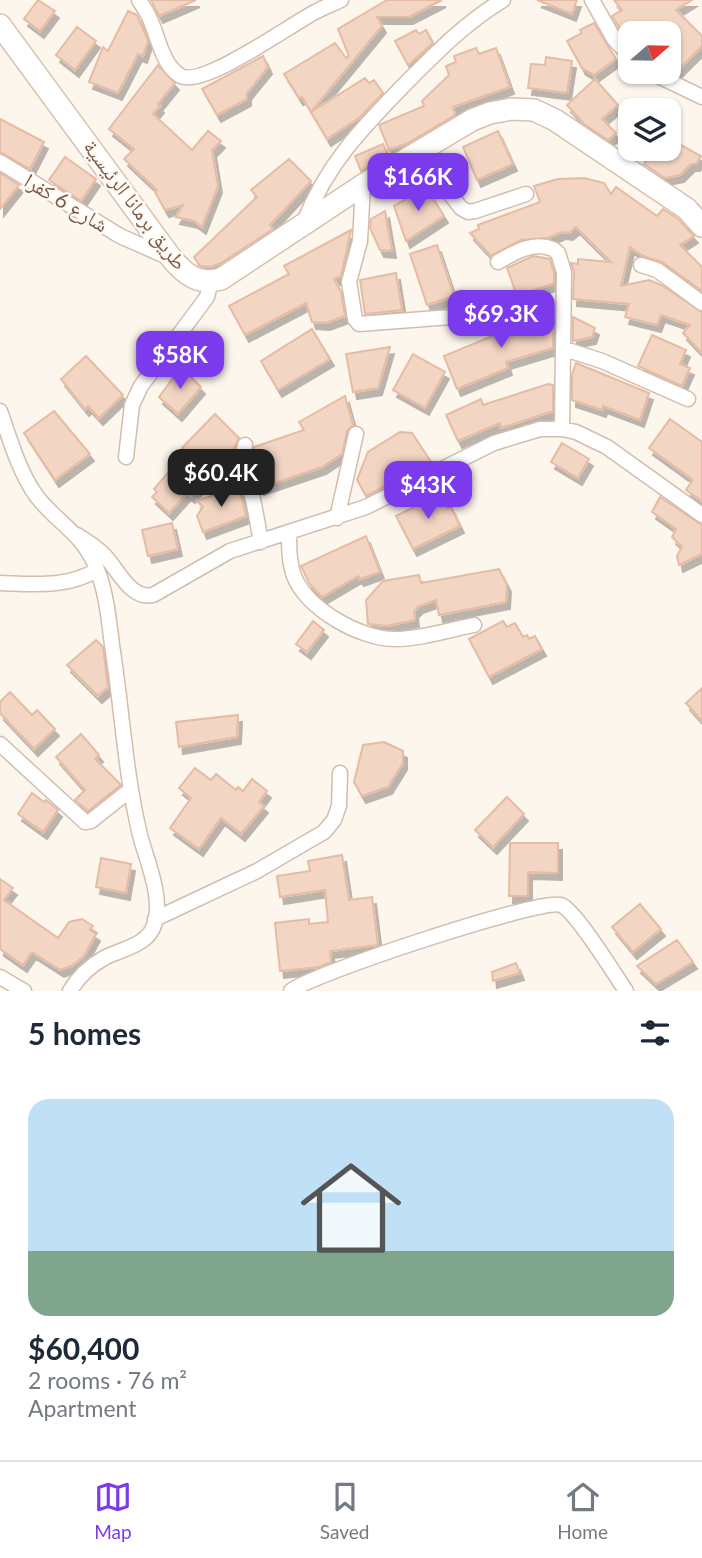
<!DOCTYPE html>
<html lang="en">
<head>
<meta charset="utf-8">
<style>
	body { margin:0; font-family:Lato,"Noto Naskh Arabic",sans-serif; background:#f6f6f7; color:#1f2937; height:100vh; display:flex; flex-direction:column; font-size:26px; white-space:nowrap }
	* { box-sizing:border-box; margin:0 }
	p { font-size:23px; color:#747a83 }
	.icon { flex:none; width:38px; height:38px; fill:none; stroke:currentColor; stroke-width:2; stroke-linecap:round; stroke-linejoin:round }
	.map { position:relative; height:991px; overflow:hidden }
	.panel { display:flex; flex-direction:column; background:#fff; flex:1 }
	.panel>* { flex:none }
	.needle { width:46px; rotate:70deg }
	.controls { position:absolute; left:618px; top:21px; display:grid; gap:14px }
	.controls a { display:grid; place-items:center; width:63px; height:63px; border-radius:14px; background:#fff; box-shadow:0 2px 5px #0004; font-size:35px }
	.price { position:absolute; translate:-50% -60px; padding:0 16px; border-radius:14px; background:#7c3aed; color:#fff; font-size:23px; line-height:46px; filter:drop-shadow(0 2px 4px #0008) }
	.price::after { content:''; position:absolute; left:50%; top:42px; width:21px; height:16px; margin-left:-10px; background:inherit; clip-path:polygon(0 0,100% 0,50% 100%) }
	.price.active { background:#222; color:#fff }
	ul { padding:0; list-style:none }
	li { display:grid; align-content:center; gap:14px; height:371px; padding:0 28px }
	li span { display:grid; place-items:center; height:217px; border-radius:21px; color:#555 }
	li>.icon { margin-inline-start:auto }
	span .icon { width:126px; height:126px; fill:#fffc; stroke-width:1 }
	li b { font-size:30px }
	h2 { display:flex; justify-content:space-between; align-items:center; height:84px; padding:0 28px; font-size:30px }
	.tabs { display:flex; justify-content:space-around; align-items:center; height:98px; border-top:2px solid #e0e1e3; background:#fff; font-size:19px; color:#747a83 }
	.tabs a { display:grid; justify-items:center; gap:4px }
	.tabs .active { color:#7c3aed }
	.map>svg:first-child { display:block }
	.building { fill:#f3d5c3; stroke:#e6bba3; stroke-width:2; filter:url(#shadow) }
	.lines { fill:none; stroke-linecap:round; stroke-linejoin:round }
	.street-casing { stroke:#d1beb0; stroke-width:17 }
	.secondary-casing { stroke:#d6c0b0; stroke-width:24 }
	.street { stroke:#fff; stroke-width:14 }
	.secondary { stroke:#fff; stroke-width:21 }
	.labels { text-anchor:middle; stroke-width:5; stroke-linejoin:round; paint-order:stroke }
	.street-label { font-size:21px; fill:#7a5c4d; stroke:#fffaf3 }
</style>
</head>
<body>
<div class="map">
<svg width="702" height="991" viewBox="0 0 702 991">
	<defs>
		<filter id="shadow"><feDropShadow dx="4" dy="7" stdDeviation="0" flood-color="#0004"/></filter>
	</defs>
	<rect width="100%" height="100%" fill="#fdf6ec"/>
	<!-- building -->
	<path class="building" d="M38,0L55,11L40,31L24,19Z
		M151,0H196L159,16Z
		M387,0H442L409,17H377L382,26L311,112L302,97L299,98L284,74L335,43L346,58L349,56L338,29Z
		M537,0H577L572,14Z
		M614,0H692L676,10L702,36V46L675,73L668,70V33H654L648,24L630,33L626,38L612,16L622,10Z
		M128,11L137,15L148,41L143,56L138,54L118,93L89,82L103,47L108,51Z
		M594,23L616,59L594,75L582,68L567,41L582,33L580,30Z
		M77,27L96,41L75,70L56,55Z
		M416,30L419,34L426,30L433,43L408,65L395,41Z
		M476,48L479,54L496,48L510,87L453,107L455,115L408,143L389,150L379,125L424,106L422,101L449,75L446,66L456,62L454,56Z
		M263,56L268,67L247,93V99L217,115L202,89Z
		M546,57L572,61L567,93L528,88L531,64L545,65Z
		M158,65L175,83L158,104L160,106L153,114L192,150L208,131L221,141L212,150L218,186L202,227L194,221L176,217L183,205L165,210L155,192L157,190L124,159L134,149L109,129Z
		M365,78L369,83L374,80L383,93L360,117L327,139L311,112Z
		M595,79L618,105L602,119L616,133L608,140L584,124L567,105Z
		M0,119L44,142L30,169L0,152Z
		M498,131L513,164L477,180L463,147Z
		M668,138L701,156L696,164H691L680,175L665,178L644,164L652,149H668Z
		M383,144L388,155L361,171L355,156Z
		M65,157L96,179L81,201L49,180Z
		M289,159L311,181L270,225L273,229L221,263L211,267L200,266L194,257L257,197L251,190Z
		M0,173L19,185L0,209Z
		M584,178L604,183L611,194L616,187L657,216L663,209L678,219L694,236L680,245L702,267V291L662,262L643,256L630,247L621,286L649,280L661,285L702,312V353L683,333L690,325L661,315L657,325L625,317L629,304L573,299L574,272L571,263L578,264V259L611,262L576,227L569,233L562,232L548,238L521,240L491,256L470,233L479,229L478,225L540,202L534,186L558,179Z
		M426,187L444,216L406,241L394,206Z
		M385,211L392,251L380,250L370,228L371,219Z
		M351,230L341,276L334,279L341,292L345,316L326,323L312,322L306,303L245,335L229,306L289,274L284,266Z
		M437,245L454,296L427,305L410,254Z
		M533,256L550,259L554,273V283L517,296L507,268Z
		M396,273L402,310L365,314L360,280Z
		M553,311V348L506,362L508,368L457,389L444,356L507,330L505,325Z
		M573,317L595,328L592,337L573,341Z
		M312,329L330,359L278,390L261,361Z
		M652,335L686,350L680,364L690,368L682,386L638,366Z
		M390,347L378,388L353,392L346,354Z
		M413,354L445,372L425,408L393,390Z
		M86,356L123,395L99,418L88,406L85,409L61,379Z
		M576,363L649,393L640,420L603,406L602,410L572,400V375Z
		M181,367L201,387L178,414L159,397Z
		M548,384L553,385V411L501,428L500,423L458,441L446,415L481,399L483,405Z
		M345,396L353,425L347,431L342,454L322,467L260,488L253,464L254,447L304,430L299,422Z
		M54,411L90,454L55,480L24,433Z
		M215,414L239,438L235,447L203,478L205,480L191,496L187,493L169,513L152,497L157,492L154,489L173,467L194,460L182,448Z
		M670,419L702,442V501L686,490L693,480L649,448Z
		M400,432L412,433L431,462L366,496L357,480L368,452Z
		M562,443L589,459L578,478L551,462Z
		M239,486L246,516L203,532L197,516L203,507L197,501Z
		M440,494L447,508L451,507L460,526L413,549L396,516Z
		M660,497L702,525V554L679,565L677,556L682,547L672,537L676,529L652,512Z
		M172,523L178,549L148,556L142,530Z
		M366,536L380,572L360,579L358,576L322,597L309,583L301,566Z
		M499,569L507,585L506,602L439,615L436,600L419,606L414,611L415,620L386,626L368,624L366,600L383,581L419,575L421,583Z
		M313,621L324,630L307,652L296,644Z
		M503,621L507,627L515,623L523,637L527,635L529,639L535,636L542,649L489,677L469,639Z
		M96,640L103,647L108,687L98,696L67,665Z
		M702,688V721L686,703Z
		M10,692L32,715L37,710L55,729L34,749L0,713V702Z
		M238,715L237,737L179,747L176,722Z
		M81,734L99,755L95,759L121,785L88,811L75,800L85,790L56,757Z
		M384,742L403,751V763L388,787L362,796L354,782L363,745Z
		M195,768L211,780L216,774L236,790L238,787L243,791L252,779L267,791L259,802L264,806L241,834L221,818L199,849L170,828L191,798L179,788Z
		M32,793L44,802L46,800L58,810L43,832L18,814Z
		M507,797L524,814L493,847L475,830Z
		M510,843H558V873L528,872V896H509Z
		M342,855L349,900L372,897L378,945L330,951L331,962L319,967L280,971L275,923L309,919V924L328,922L325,890L280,897L277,876L310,871L308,861Z
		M101,858L131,864L126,893L96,887Z
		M0,879L13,888L4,900L58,938L69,922L82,919L93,926L90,930L96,934L84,956L73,965L60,970L32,952L23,965L0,949Z
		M640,904L661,929L633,952L612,927Z
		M677,940L693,962L656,984L637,966Z
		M516,963L520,973L493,981L492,972Z"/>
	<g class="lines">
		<defs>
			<path id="street" d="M139,0C144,8 149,15 152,24C159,41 163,64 179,75C200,91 294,22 317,11C324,7 333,4 341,0
				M592,0L614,39L630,56
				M650,72L702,97
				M417,152L461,208L468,212L475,211L526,194
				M0,162L120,236L172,259
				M363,185L360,241L349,282L355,319L359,324L477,315
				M304,222C327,164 362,128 405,84C436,53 465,23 503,0
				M498,262C515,252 533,241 553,249L558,253L564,272L562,429
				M641,265L657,270L702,303
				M565,349L602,361L688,399
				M0,411C10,439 18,469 35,494C55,522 82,532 96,567C106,590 109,620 112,645C122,708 125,773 140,835C147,862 165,901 153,928C145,946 119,950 104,958C90,966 78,977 70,991
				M245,445C239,465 247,478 252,496C256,511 258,527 261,542
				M126,457L132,405L141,386L207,297L211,281
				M337,518L356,434
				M289,533C289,547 289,562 294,576C307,609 360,639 395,639C421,639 448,630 474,625
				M77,535C87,541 96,547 104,555C118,569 130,600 153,595L230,551L366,507L494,443L540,429H562L576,432L607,447L702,515
				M0,583C34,584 67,588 97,570
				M0,744L85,822L91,821L130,790
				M155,919L257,871L324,832L334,820L339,806L340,773
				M0,977L24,991
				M291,991C311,974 541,898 561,905C576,911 615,975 626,991"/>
			<path id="secondary" d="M0,25L172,259C186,275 198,285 221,279L363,185L472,120L490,113L511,109L534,110L555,120L687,209L702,226"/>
		</defs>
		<!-- street casing -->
		<use href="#street" class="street-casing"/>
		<!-- secondary casing -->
		<use href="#secondary" class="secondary-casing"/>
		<!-- street -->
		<use href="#street" class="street"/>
		<!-- secondary -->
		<use href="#secondary" class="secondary"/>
	</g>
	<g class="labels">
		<!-- street labels -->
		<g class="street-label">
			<text transform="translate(66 203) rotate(31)" y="7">شارع 6 كفرا</text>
			<text transform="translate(135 205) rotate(53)" y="7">طريق برمانا الرئيسية</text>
		</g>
	</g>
</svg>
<div class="controls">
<a><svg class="needle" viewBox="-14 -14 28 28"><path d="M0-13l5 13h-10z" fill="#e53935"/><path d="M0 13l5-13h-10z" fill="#747a83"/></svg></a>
<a><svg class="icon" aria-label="layers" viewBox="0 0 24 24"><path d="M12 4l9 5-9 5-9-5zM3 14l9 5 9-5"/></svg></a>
</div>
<b class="price" style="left:418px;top:213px">$166K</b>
<b class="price" style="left:501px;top:350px">$69.3K</b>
<b class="price" style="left:180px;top:391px">$58K</b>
<b class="price active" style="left:221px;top:509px">$60.4K</b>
<b class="price" style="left:428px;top:521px">$43K</b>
</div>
<section class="panel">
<h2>5 homes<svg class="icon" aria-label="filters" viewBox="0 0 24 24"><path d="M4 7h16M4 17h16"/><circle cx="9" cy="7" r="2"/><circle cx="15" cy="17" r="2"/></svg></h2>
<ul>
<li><span style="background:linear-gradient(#bfe0f5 70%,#7fa58c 0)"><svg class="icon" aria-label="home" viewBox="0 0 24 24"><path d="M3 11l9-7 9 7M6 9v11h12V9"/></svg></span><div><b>$60,400</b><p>2 rooms · 76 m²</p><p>Apartment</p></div></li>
</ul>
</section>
<nav class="tabs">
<a class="active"><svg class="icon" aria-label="map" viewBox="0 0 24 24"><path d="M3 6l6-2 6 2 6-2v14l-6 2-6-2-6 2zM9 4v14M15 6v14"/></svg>Map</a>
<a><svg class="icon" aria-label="saved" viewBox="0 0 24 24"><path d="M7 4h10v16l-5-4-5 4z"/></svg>Saved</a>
<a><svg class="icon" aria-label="home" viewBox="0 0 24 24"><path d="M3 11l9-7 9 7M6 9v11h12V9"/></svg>Home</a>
</nav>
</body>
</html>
